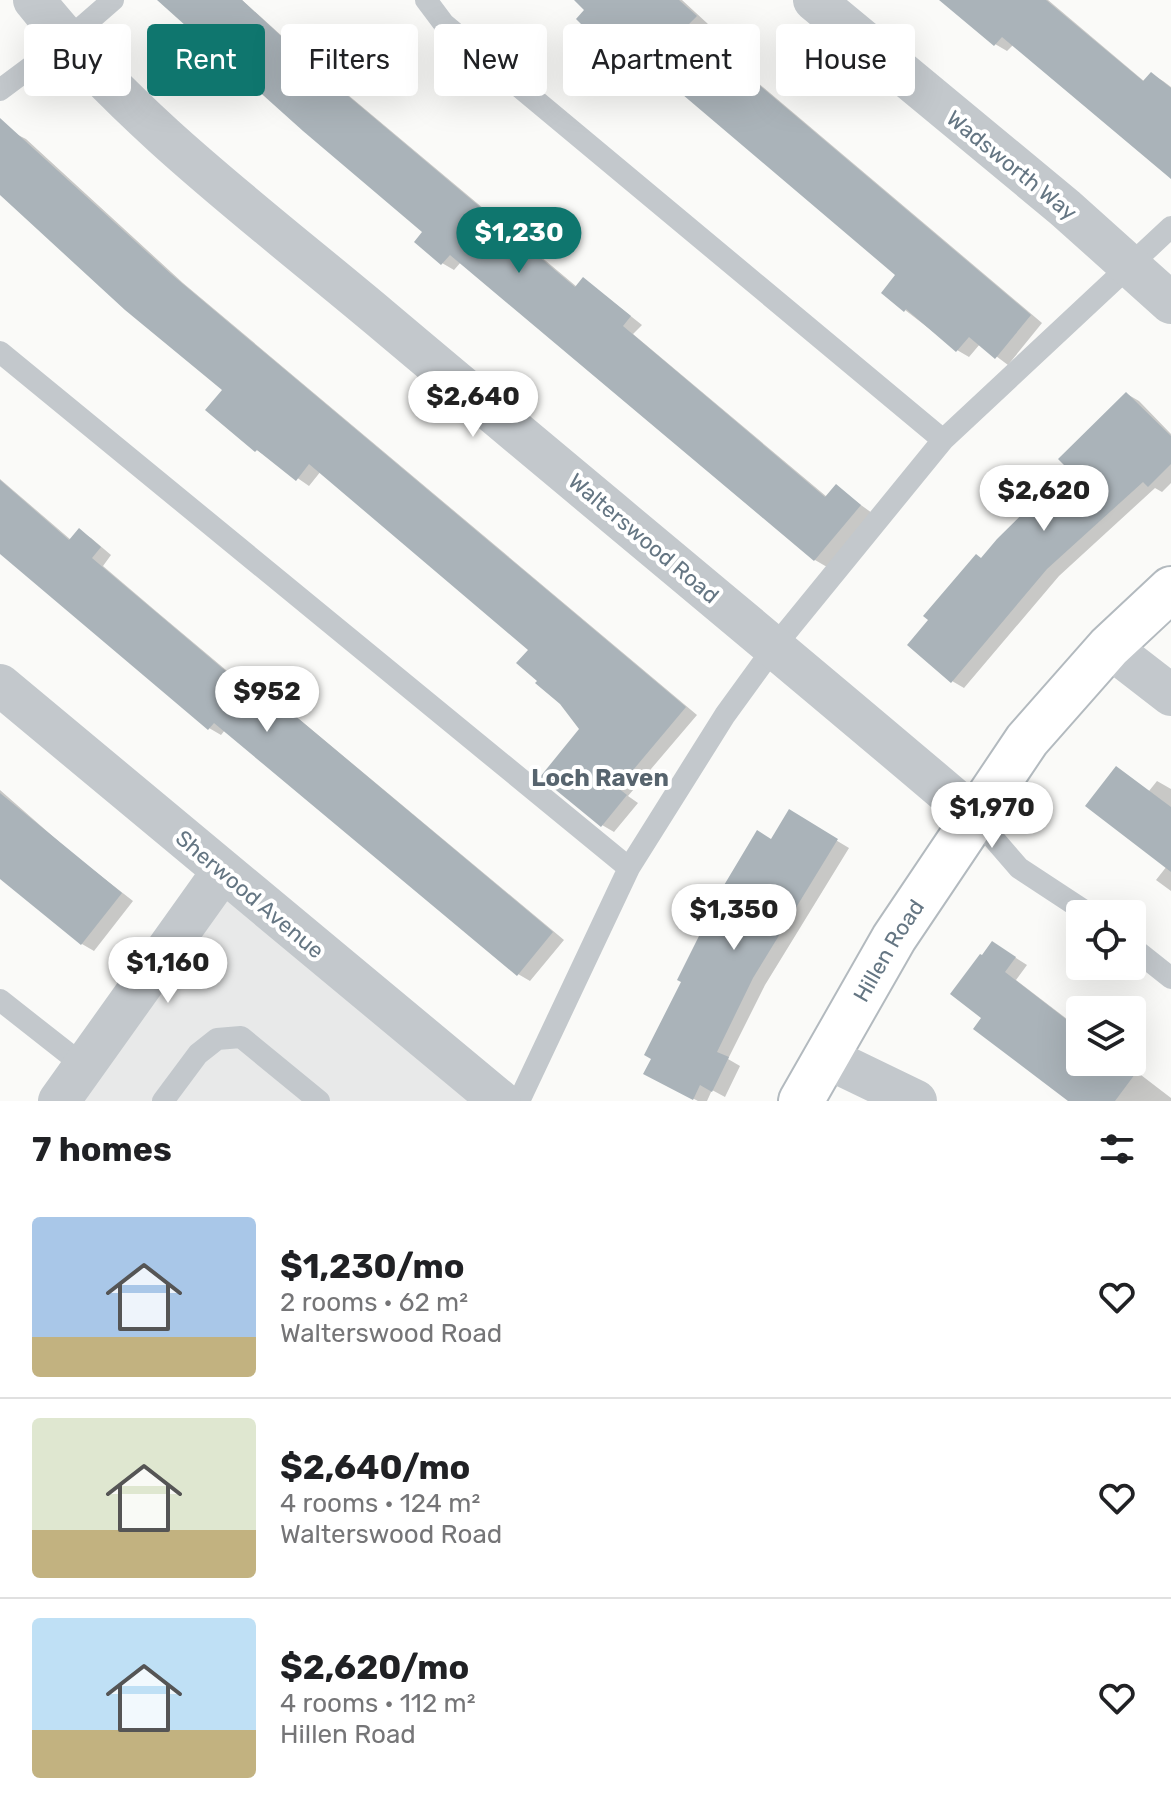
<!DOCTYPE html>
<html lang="en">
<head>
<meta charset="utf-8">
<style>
	body { margin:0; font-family:Rubik,sans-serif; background:#f2f2f2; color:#202124; height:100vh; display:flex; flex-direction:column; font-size:30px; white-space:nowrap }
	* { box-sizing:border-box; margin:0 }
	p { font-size:26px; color:#757577 }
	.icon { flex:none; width:44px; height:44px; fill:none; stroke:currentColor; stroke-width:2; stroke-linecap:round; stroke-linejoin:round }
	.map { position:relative; height:1101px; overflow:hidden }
	.sheet { display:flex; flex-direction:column; background:#fff; flex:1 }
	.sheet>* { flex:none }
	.guide { position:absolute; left:24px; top:24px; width:1124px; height:72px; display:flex; gap:16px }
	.fabs { position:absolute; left:1066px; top:900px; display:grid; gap:16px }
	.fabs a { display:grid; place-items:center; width:80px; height:80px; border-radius:8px; background:#fff; box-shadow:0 8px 32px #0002; font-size:40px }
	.price { position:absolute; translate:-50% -68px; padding:0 18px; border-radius:28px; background:#fff; color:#222; font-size:26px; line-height:52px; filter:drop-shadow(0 2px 4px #0008) }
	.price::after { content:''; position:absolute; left:50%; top:48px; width:24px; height:18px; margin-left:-12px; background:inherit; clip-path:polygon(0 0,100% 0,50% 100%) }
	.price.active { background:#0f766e; color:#fff }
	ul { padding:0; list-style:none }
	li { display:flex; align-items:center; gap:24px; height:200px; padding:0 32px }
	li+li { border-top:2px solid #e0e0e0 }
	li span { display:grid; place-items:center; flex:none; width:224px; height:160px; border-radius:8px; color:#555 }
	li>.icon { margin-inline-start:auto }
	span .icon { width:96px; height:96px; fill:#fffc; stroke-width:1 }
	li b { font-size:34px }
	h2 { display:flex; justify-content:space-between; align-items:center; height:96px; padding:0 32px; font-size:34px }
	.chip { padding:0 28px; border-radius:8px; background:#fff; box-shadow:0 8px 32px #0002; font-size:28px; line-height:72px }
	.chip.active { background:#0f766e; color:#fff }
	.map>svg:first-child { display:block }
	.built { fill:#e8e9e9 }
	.shadow { fill:#0003 }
	.building { fill:#aab3b9 }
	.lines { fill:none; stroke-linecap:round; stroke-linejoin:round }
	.secondary-casing { stroke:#b3babf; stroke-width:48 }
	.lane { stroke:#c3c8cc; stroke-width:22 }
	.street { stroke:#c3c8cc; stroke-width:42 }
	.secondary { stroke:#fff; stroke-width:44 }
	.labels { text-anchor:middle; stroke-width:8; stroke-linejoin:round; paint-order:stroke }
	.street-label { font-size:22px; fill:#657683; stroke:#fff }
	.neighbourhood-label { font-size:24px; font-weight:bold; fill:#57646e; stroke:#fff }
</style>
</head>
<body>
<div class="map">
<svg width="1171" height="1101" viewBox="0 0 1171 1101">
	<rect width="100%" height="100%" fill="#fafaf8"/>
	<!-- built -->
	<path class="built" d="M230,878L506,1101H82Z"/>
	<!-- shadow -->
	<path class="shadow" d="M170,0H242L335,84L577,287L584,279L642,325L633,334L827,497L836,487L872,513L827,567L815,560L461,262L454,270L442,263L425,232Z
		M585,0H682L708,24L699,33L1042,323L1008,365L980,344L969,357L957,350L905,310L898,275L667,79L665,82L653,76L618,41L612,46L600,40L591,6Z
		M942,0H1048L1145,82L1151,74L1163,81L1171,87V176L1014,44L1007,51L995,44Z
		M14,133L26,139L183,283L697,715L628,796L638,803L614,832L602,825L581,729L531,650L321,471L309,486L257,450L224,390L0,192V147Z
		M1127,394L1139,401L1171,434V483L1162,492L1155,488L1059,576L964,688L952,681L982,560L1071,469Z
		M0,479L71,540L79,531L91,538L111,555L103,566L157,612L270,707L275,702L287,709L564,940L530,981L518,974L225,730L221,735L209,728L0,552Z
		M1157,781L1171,789V891L1156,880L1167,866L1149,791Z
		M0,790L74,855L133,901L94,951L82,944L0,875Z
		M789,812L849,848L765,985L728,1059L740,1066L725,1097L712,1090L707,1101H698L657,1080L772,842Z
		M1005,951L1027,965L1016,980L1080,1029V1062H1124L1171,1098V1101H1071L984,1018Z"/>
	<!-- building -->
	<path class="building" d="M157,0H242L322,74L575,287L583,277L631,316L623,326L825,497L836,484L861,505L814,561L450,255L441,265L414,242L422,232L303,131Z
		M574,0H679L697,16L688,25L1031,315L995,359L969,337L956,352L906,309L904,312L881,293L895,275L656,72L652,77L607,33L598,41L576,19L584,10Z
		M939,0H1046L1143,81L1151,72L1171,88V179L1002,37L994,46Z
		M0,118L171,274L686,707L618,788L627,795L601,827L540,777L579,729L560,704L535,683L537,681L516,663L528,650L309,464L296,481L257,450L255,452L205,410L222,390L125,310L0,195Z
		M1126,392L1171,436V464L1148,487L1143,482L1047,569L951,683L907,645L928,620L923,616L976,554L981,558L997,539L1068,469L1058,459Z
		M0,480L69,540L79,528L101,547L92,558L144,602L268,707L275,699L553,932L517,976L214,723L208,730L0,554Z
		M1116,766L1171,807V872L1085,806Z
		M0,793L122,893L81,945L0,879Z
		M789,809L838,839L753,978L717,1052L729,1057L712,1092L700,1085L693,1100L643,1074L651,1059L644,1055L681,982L677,980L710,914L708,912L757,830L771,839Z
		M992,941L1016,957L1005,972L1080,1030V1062H1144L1115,1101H1068L973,1029L981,1018L950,994L980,954L982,955Z"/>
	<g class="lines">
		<defs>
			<g id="secondary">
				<path id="s1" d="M801,1101L894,938L1027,740L1109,647L1171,589"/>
			</g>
		</defs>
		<!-- secondary casing -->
		<use href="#secondary" class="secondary-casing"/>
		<!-- lane -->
		<path class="lane" d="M426,0L444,24L943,440
			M0,90L67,40L113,0
			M0,352L629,868
			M974,816L1019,868L1089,914
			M1132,947L1171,978
			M0,1000L84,1066
			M163,1101L198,1054L217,1039L241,1037L319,1101
			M519,1101L629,868L725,715L775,646L943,440L1171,227"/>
		<!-- street -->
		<path class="street" d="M34,0C131,122 260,217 379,317C577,484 777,648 974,816
			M814,0L1065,208L1171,303
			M1109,647L1171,695
			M0,685L500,1101
			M825,1057L916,1101
			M59,1101L223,871"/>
		<!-- secondary -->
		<use href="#secondary" class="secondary"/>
	</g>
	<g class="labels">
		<!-- street labels -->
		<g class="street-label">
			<text transform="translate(1012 165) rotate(39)" y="8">Wadsworth Way</text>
			<text transform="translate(644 538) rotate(40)" y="8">Walterswood Road</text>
			<text transform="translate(250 894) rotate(40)" y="8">Sherwood Avenue</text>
			<text dy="8" stroke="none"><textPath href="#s1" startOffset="174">Hillen Road</textPath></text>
		</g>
		<!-- neighbourhood labels -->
		<g class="neighbourhood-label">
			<text x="600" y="786">Loch Raven</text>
		</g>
	</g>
</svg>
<div class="fabs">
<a><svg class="icon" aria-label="locate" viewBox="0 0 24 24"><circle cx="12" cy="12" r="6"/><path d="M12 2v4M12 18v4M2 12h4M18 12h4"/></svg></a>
<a><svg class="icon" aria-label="layers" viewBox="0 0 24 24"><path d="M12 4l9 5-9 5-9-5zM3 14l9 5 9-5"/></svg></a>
</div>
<b class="price active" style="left:519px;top:275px">$1,230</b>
<b class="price" style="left:473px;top:439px">$2,640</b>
<b class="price" style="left:1044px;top:533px">$2,620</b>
<b class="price" style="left:267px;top:734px">$952</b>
<b class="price" style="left:992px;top:850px">$1,970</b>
<b class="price" style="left:734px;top:952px">$1,350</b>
<b class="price" style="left:168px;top:1005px">$1,160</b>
<div class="guide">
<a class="chip">Buy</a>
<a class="chip active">Rent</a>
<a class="chip">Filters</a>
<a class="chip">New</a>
<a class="chip">Apartment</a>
<a class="chip">House</a>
</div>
</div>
<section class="sheet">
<h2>7 homes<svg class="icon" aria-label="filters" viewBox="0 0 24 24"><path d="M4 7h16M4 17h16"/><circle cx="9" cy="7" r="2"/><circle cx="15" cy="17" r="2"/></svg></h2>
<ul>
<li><span style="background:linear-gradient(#a9c7e8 75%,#c2b280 0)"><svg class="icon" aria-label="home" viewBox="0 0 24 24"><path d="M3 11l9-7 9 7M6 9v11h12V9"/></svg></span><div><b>$1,230/mo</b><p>2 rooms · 62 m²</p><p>Walterswood Road</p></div><svg class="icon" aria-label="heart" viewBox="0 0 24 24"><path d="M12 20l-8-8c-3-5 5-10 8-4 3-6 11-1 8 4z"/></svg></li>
<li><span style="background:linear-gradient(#dfe7d0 70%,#c2b280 0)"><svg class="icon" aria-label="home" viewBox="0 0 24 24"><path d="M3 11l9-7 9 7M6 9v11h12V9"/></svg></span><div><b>$2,640/mo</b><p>4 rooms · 124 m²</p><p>Walterswood Road</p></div><svg class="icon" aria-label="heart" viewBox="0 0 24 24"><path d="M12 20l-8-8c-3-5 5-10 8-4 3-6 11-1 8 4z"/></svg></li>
<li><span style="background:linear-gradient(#bfe0f5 70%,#c2b280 0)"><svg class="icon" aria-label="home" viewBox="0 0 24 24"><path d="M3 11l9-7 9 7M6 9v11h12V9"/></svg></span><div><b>$2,620/mo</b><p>4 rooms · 112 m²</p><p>Hillen Road</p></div><svg class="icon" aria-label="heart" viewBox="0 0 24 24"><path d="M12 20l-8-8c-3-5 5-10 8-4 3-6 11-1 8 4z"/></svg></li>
</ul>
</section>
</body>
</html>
